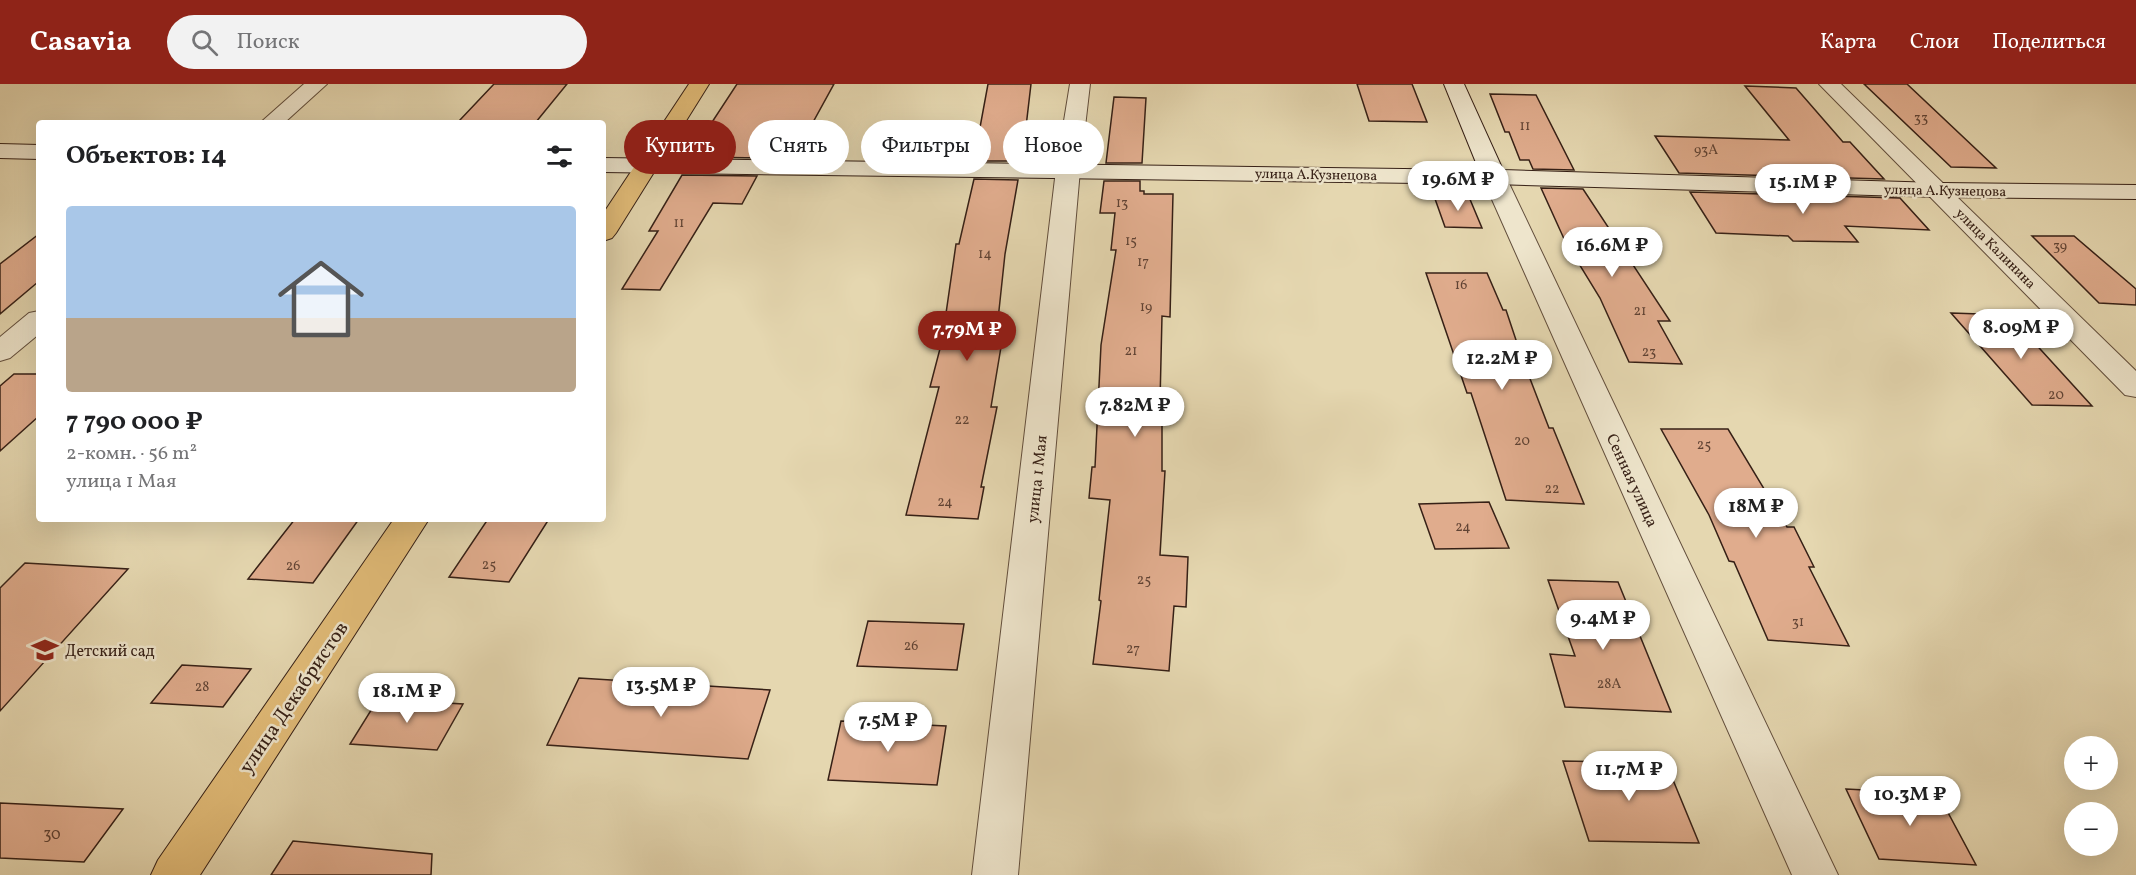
<!DOCTYPE html>
<html lang="ru">
<head>
<meta charset="utf-8">
<style>
	body { margin:0; font-family:Vollkorn,serif; background:#f2f2f2; color:#202124; height:100vh; display:flex; flex-direction:column; font-size:22px; white-space:nowrap }
	* { box-sizing:border-box; margin:0 }
	p { font-size:20px; color:#757577 }
	.icon { flex:none; width:33px; height:33px; fill:none; stroke:currentColor; stroke-width:2; stroke-linecap:round; stroke-linejoin:round }
	.map { position:relative; flex:1; overflow:hidden }
	.details { position:absolute; left:36px; top:36px; width:570px; height:402px; display:flex; flex-direction:column; background:#fff; border-radius:6px; box-shadow:0 6px 24px #0002 }
	.details>* { flex:none }
	.hud { position:absolute; left:624px; top:36px; width:570px; height:54px; display:flex; gap:12px }
	.buttons { position:absolute; left:2064px; top:652px; display:grid; gap:12px }
	.buttons a { display:grid; place-items:center; width:54px; height:54px; border-radius:50%; background:#fff; box-shadow:0 6px 24px #0002; font-size:30px }
	.price { position:absolute; translate:-50% -51px; padding:0 14px; border-radius:21px; background:#fff; color:#222; font-size:20px; line-height:39px; filter:drop-shadow(0 2px 3px #0008) }
	.price::after { content:''; position:absolute; left:50%; top:36px; width:18px; height:14px; margin-left:-9px; background:inherit; clip-path:polygon(0 0,100% 0,50% 100%) }
	.price.selected { background:#8f2418; color:#fff }
	ul { padding:0; list-style:none }
	li { display:grid; align-content:center; gap:12px; height:318px; padding:0 30px }
	li span { display:grid; place-items:center; height:186px; border-radius:6px; color:#555 }
	li>.icon { margin-inline-start:auto }
	span .icon { width:108px; height:108px; fill:#fffc; stroke-width:1 }
	li b { font-size:26px }
	h2 { display:flex; justify-content:space-between; align-items:center; height:72px; padding:0 30px; font-size:26px }
	.pill { padding:0 21px; border-radius:27px; background:#fff; box-shadow:0 6px 24px #0002; font-size:21px; line-height:54px }
	.pill.selected { background:#8f2418; color:#fff }
	header { display:flex; align-items:center; gap:36px; box-sizing:border-box; height:84px; padding:0 30px; background:#8f2418; color:#fff }
	header strong { font-size:28px }
	nav { display:flex; gap:33px; margin-inline-start:auto; font-size:21px }
	.search { width:420px; height:54px; background:#f2f2f2; display:flex; align-items:center; gap:15px; box-sizing:border-box; padding:0 21px; border-radius:33px; color:#757577; font-size:22px }
	.map>svg:first-child { display:block }
	.building { fill:#e0ac8d; stroke:#362016; stroke-width:1.5 }
	.lines { fill:none; stroke-linecap:round; stroke-linejoin:round }
	.street-casing { stroke:#624e3c; stroke-width:2 }
	.secondary-casing { stroke:#362016; stroke-width:2 }
	.primary-casing { stroke:#362016; stroke-width:2 }
	.street { fill:#eee5cc; fill-rule:evenodd }
	.secondary { fill:#eee5cc; fill-rule:evenodd }
	.primary { fill:#e2bc78; fill-rule:evenodd }
	.labels { text-anchor:middle; stroke-width:5; stroke-linejoin:round; paint-order:stroke }
	.number-label { font-size:14px; fill:#604334 }
	.far-street-label { font-size:14px; fill:#362016; stroke:#eee5cc }
	.street-label { font-size:16px; fill:#362016; stroke:#eee5cc }
	.poi-label { font-size:16px; fill:#362016; stroke:#eee5cc; text-anchor:start }
	.near-number-label { font-size:16px; fill:#604334 }
	.near-street-label { font-size:20px; fill:#362016; stroke:#eee5cc }
</style>
</head>
<body>
<header>
<strong>Casavia</strong>
<div class="search"><svg class="icon" aria-label="search" viewBox="0 0 24 24"><circle cx="10" cy="10" r="6"/><path d="M15 15l6 6"/></svg>Поиск</div>
<nav><a>Карта</a><a>Слои</a><a>Поделиться</a></nav>
</header>
<div class="map">
<svg width="2136" height="791" viewBox="0 0 2136 791">
	<rect width="100%" height="100%" fill="#e5d7b0"/>
	<filter id="stains"><feTurbulence type="fractalNoise" baseFrequency=".00333" numOctaves="4"/><feColorMatrix values="0 0 0 0 .2 0 0 0 0 .09 0 0 0 0 .02 0 0 0 .5 -.17"/></filter>
	<radialGradient id="worn" r=".72"><stop offset=".6" stop-color="#630" stop-opacity="0"/><stop offset="1" stop-color="#630" stop-opacity=".3"/></radialGradient>
	<!-- building -->
	<path class="building" d="M494,0H567L536,38L459,37Z
		M737,0H834L801,60H774L767,74L693,73L701,61H697Z
		M988,0H1031L1022,77H979L982,65H976Z
		M1357,0H1412L1427,38L1369,37Z
		M1864,0H1907L1996,84L1951,83Z
		M1745,2L1796,4L1843,58H1850L1884,95L1679,89L1655,52L1789,56Z
		M1490,10L1536,11L1574,86L1533,85L1529,76H1520L1509,48H1505Z
		M1114,13L1146,14L1142,79H1106Z
		M682,91L757,92L742,120L713,119L660,206L622,205L658,147H649Z
		M974,95L1018,96L1005,170L997,245H1004L991,323H997L981,403H984L978,435L906,431L939,303H930L942,257L956,160H959Z
		M1104,97H1140V107H1144V110H1173L1170,233L1162,232L1160,318H1162V387H1165L1160,471L1188,473L1186,523L1174,522L1169,587L1093,580L1101,517L1099,516L1110,416L1089,414L1092,383H1095L1101,261L1116,166H1111L1115,129H1100Z
		M1541,104L1583,105L1670,237H1658L1682,280L1629,278L1600,214L1565,157Z
		M1690,108L1900,114L1929,146L1845,142L1858,158L1793,157L1788,152L1716,149Z
		M1434,112L1469,113L1482,144L1445,143Z
		M39,150L38,198L0,230V180Z
		M2032,152H2074L2136,205V221L2099,219Z
		M1426,189H1487L1503,226H1506L1522,274L1549,344H1553L1584,420L1506,416L1471,309H1467Z
		M1951,229L2009,231L2092,322L2032,321Z
		M14,290H39V332L0,367V302Z
		M1661,345H1728L1787,443H1794L1814,483H1809L1849,562L1768,556L1734,478L1729,477L1709,431Z
		M1489,418L1509,464L1435,465L1419,420Z
		M295,435H359L313,499L248,495Z
		M488,435H549L509,498L449,493Z
		M25,479L128,485L0,627V504Z
		M1548,496L1618,498L1671,628L1565,623L1550,570L1575,572Z
		M868,537L964,540L957,586L857,582Z
		M182,581L251,585L223,623L151,619Z
		M579,594L770,606L748,675L547,661Z
		M378,615L463,620L437,666L350,660Z
		M841,637L946,642L937,701L828,696Z
		M1563,677L1666,679L1699,759L1589,757Z
		M1846,705L1938,710L1976,781L1879,775Z
		M0,719L123,725L84,778L0,774Z
		M293,757L432,770L431,791H271Z"/>
	<g class="lines">
		<defs>
			<path id="street" d="M304,0H327L284,39H260Z
				M1070,0H1090L1080,86L1018,791H972L1056,86Z
				M1819,0H1841L2136,287V313L2125,311Z
				M1494,86L1502,88L1506,93L1838,791H1792L1482,93L1486,88Z
				M39,227V250L10,274L0,277V253L29,229Z"/>
			<path id="secondary" d="M1444,0H1464L1503,86L1939,99L2136,101V115L1939,113L1494,100L603,88V74L1479,86Z
				M0,60L39,61V75L0,74Z"/>
			<path id="primary" d="M689,0H709L616,149L612,154L603,157V130Z
				M394,435H429L200,791H151L158,776Z"/>
		</defs>
		<!-- street casing -->
		<use href="#street" class="street-casing"/>
		<!-- secondary casing -->
		<use href="#secondary" class="secondary-casing"/>
		<!-- primary casing -->
		<use href="#primary" class="primary-casing"/>
		<!-- street -->
		<use href="#street" class="street"/>
		<!-- secondary -->
		<use href="#secondary" class="secondary"/>
		<!-- primary -->
		<use href="#primary" class="primary"/>
	</g>
	<!-- icons -->
	<defs>
		<symbol id="school-bare" viewBox="-9 -9 18 18"><path d="M0-5L7-2L0 1L-7-2ZM-4 1L0 2.5L4 1V4Q0 6-4 4Z" fill="#8f2418" stroke="#eee5cc" stroke-width="2.5" paint-order="stroke"/></symbol>
	</defs>
	<g fill-rule="evenodd">
		<use href="#school-bare" x="26" y="547" width="38" height="38"/>
	</g>
	<g class="labels">
		<!-- number labels -->
		<g class="number-label">
			<text x="1921" y="38">33</text>
			<text x="1525" y="46">11</text>
			<text x="1706" y="70">93А</text>
			<text x="1122" y="123">13</text>
			<text x="679" y="143">11</text>
			<text x="1131" y="161">15</text>
			<text x="2060" y="166">39</text>
			<text x="985" y="174">14</text>
			<text x="1143" y="182">17</text>
			<text x="1461" y="205">16</text>
			<text x="1146" y="227">19</text>
			<text x="1640" y="231">21</text>
			<text x="1131" y="271">21</text>
			<text x="1649" y="272">23</text>
			<text x="2056" y="315">20</text>
			<text x="962" y="340">22</text>
			<text x="1522" y="361">20</text>
			<text x="1704" y="365">25</text>
			<text x="1552" y="409">22</text>
			<text x="945" y="422">24</text>
			<text x="1463" y="447">24</text>
			<text x="489" y="485">25</text>
			<text x="293" y="486">26</text>
			<text x="1144" y="500">25</text>
			<text x="1798" y="542">31</text>
			<text x="911" y="566">26</text>
			<text x="1133" y="569">27</text>
			<text x="1609" y="604">28А</text>
			<text x="202" y="607">28</text>
		</g>
		<!-- far-street labels -->
		<g class="far-street-label">
			<text transform="translate(1316 90) rotate(1)" y="5">улица А.Кузнецова</text>
			<text transform="translate(1945 106) rotate(1)" y="5">улица А.Кузнецова</text>
			<text transform="translate(1996 164) rotate(45)" y="5">улица Калинина</text>
		</g>
		<!-- street labels -->
		<g class="street-label">
			<text transform="translate(1036 395) rotate(-84)" y="6">улица 1 Мая</text>
			<text transform="translate(1633 396) rotate(65)" y="6">Сенная улица</text>
		</g>
		<!-- poi labels -->
		<g class="poi-label">
			<text x="65" y="572">Детский сад</text>
		</g>
		<!-- near-number labels -->
		<g class="near-number-label">
			<text x="52" y="755">30</text>
		</g>
		<!-- near-street labels -->
		<g class="near-street-label">
			<text transform="translate(293 613) rotate(-56)" y="7">улица Декабристов</text>
		</g>
	</g>
	<rect width="100%" height="100%" filter="url(#stains)"/>
	<rect width="100%" height="100%" fill="url(#worn)"/>
</svg>
<div class="buttons">
<a>+</a>
<a>−</a>
</div>
<b class="price" style="left:1458px;top:128px">19.6M ₽</b>
<b class="price" style="left:1803px;top:131px">15.1M ₽</b>
<b class="price" style="left:1612px;top:194px">16.6M ₽</b>
<b class="price" style="left:2021px;top:276px">8.09M ₽</b>
<b class="price selected" style="left:967px;top:278px">7.79M ₽</b>
<b class="price" style="left:1502px;top:307px">12.2M ₽</b>
<b class="price" style="left:1135px;top:354px">7.82M ₽</b>
<b class="price" style="left:1756px;top:455px">18M ₽</b>
<b class="price" style="left:1603px;top:567px">9.4M ₽</b>
<b class="price" style="left:661px;top:634px">13.5M ₽</b>
<b class="price" style="left:407px;top:640px">18.1M ₽</b>
<b class="price" style="left:888px;top:669px">7.5M ₽</b>
<b class="price" style="left:1629px;top:718px">11.7M ₽</b>
<b class="price" style="left:1910px;top:743px">10.3M ₽</b>
<div class="hud">
<a class="pill selected">Купить</a>
<a class="pill">Снять</a>
<a class="pill">Фильтры</a>
<a class="pill">Новое</a>
</div>
<section class="details">
<h2>Объектов: 14<svg class="icon" aria-label="filters" viewBox="0 0 24 24"><path d="M4 7h16M4 17h16"/><circle cx="9" cy="7" r="2"/><circle cx="15" cy="17" r="2"/></svg></h2>
<ul>
<li><span style="background:linear-gradient(#a9c7e8 60%,#b9a48a 0)"><svg class="icon" aria-label="home" viewBox="0 0 24 24"><path d="M3 11l9-7 9 7M6 9v11h12V9"/></svg></span><div><b>7 790 000 ₽</b><p>2-комн. · 56 m²</p><p>улица 1 Мая</p></div></li>
</ul>
</section>
</div>
</body>
</html>
